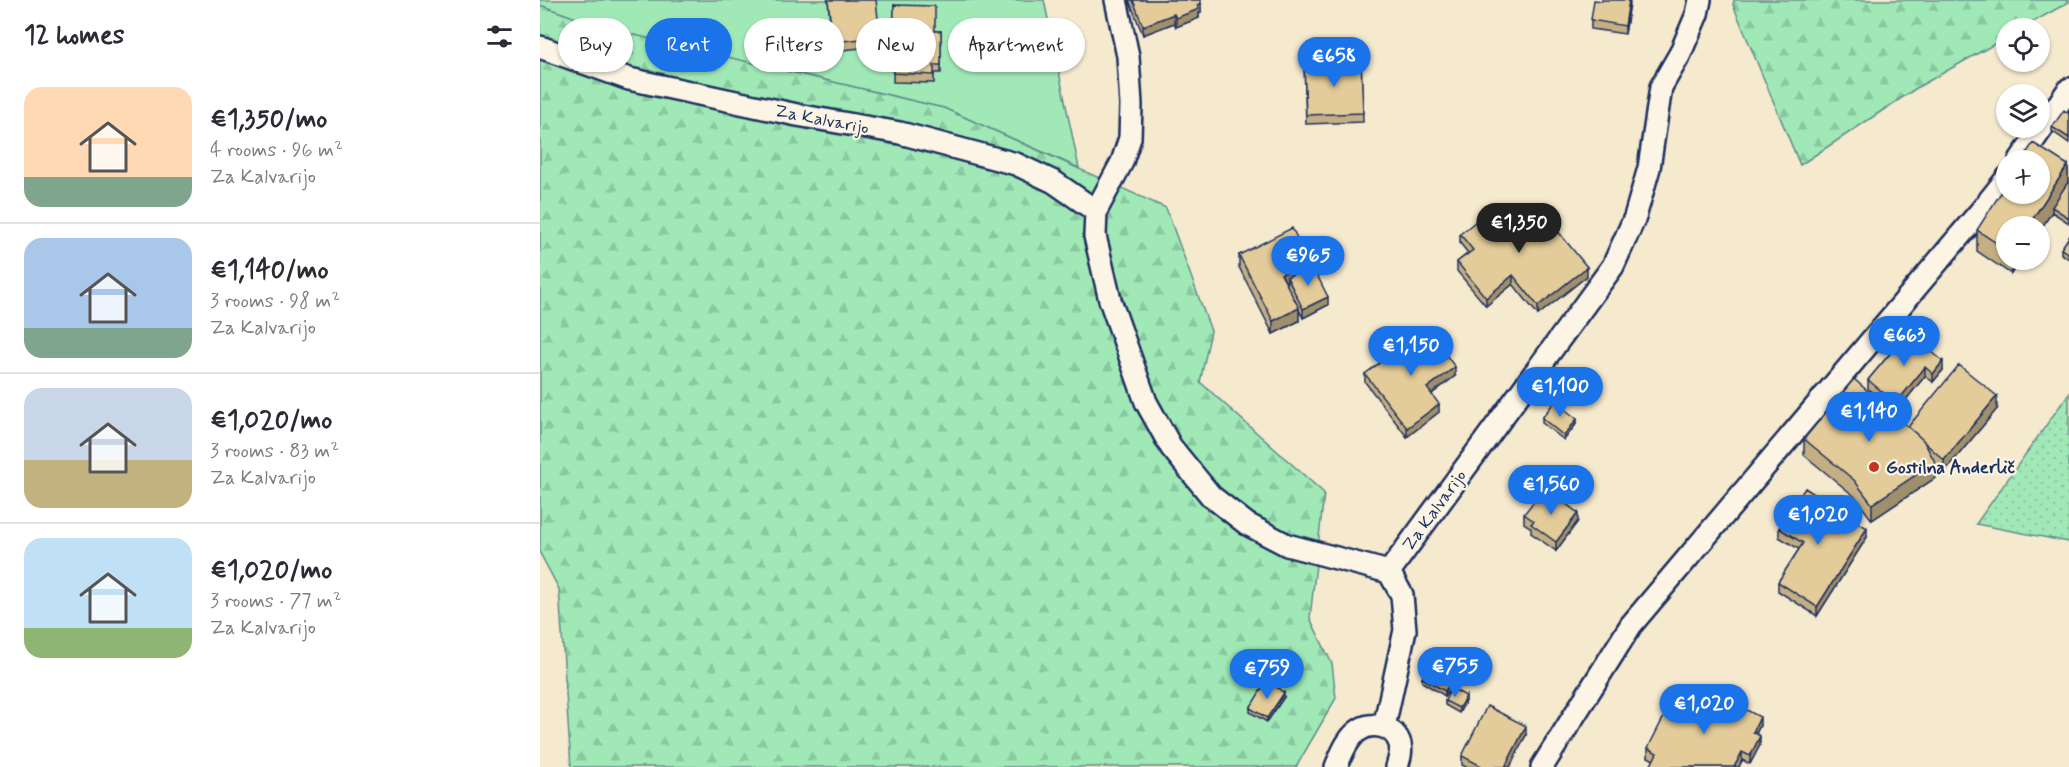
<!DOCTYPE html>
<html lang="en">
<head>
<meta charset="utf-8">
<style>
	body { margin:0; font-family:Mynerve,sans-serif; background:#f2f2f3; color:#2b2b33; height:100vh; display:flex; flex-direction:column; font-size:22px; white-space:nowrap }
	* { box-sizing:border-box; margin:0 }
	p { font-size:20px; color:#7c7c81 }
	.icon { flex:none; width:33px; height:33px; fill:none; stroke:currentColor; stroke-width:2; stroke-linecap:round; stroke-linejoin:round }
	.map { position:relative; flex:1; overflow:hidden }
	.panel { display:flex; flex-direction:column; background:#fff; width:540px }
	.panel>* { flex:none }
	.hud { position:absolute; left:18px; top:18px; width:570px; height:54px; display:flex; gap:12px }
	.tools { position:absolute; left:1456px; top:18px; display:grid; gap:12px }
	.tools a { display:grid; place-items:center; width:54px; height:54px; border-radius:50%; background:#fff; box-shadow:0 2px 4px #0004; font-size:30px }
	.price { position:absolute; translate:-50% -51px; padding:0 14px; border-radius:21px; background:#1a73e8; color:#fff; font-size:20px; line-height:39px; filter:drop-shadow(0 2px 3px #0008) }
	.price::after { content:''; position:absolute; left:50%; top:36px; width:18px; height:14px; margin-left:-9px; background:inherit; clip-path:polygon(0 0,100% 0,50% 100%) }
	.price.current { background:#222; color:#fff }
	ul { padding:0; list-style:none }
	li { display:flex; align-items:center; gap:18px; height:150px; padding:0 24px }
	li+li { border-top:2px solid #e1e1e2 }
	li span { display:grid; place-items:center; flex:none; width:168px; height:120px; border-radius:18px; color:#555 }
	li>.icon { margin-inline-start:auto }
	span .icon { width:72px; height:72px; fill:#fffc; stroke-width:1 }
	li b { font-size:26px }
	h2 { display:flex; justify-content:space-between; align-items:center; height:72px; padding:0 24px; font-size:26px }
	.chip { padding:0 21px; border-radius:27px; background:#fff; box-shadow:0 2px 4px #0004; font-size:21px; line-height:54px }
	.chip.current { background:#1a73e8; color:#fff }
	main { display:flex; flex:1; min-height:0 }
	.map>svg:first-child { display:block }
	.grass { fill:url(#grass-dots); stroke:#5e8c8a; stroke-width:1.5 }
	.forest { fill:url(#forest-firs); stroke:#5e8c8a; stroke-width:1.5 }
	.garden { fill:#a0e9b7; stroke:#5e8c8a; stroke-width:1.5 }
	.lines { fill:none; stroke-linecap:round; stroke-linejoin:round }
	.minor-casing { stroke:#1b2f5e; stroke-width:26 }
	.minor { stroke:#fcf5e5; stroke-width:21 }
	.wall { fill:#c4af84; stroke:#1b2f5e; stroke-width:1.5 }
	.shaded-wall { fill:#a08f6c; stroke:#1b2f5e; stroke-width:1.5 }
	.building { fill:#e4cc9a; stroke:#1b2f5e; stroke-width:1.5 }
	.poi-dot { fill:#c8321e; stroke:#fcf5e5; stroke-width:2 }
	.labels { text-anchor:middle; stroke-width:4.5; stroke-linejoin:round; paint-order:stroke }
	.street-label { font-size:18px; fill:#1b2f5e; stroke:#fcf5e5 }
	.poi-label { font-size:18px; font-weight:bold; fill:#1b2f5e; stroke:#fcf5e5; text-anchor:start }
</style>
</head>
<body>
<main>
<section class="panel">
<h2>12 homes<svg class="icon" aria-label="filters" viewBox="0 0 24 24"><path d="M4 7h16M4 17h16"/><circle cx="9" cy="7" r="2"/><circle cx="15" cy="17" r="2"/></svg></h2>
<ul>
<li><span style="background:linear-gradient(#ffd9b3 75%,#7fa58c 0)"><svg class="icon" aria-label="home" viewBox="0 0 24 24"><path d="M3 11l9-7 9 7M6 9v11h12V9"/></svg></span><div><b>€1,350/mo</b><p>4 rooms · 96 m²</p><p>Za Kalvarijo</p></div></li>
<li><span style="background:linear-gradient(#a9c7e8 75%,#7fa58c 0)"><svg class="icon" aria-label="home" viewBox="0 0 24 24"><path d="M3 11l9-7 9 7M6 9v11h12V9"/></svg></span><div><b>€1,140/mo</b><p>3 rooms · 98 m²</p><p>Za Kalvarijo</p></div></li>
<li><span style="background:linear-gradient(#c9d6e8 60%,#c2b280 0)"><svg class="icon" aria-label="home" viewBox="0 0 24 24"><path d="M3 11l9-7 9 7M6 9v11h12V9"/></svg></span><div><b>€1,020/mo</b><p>3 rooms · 83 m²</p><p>Za Kalvarijo</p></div></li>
<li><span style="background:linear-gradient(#bfe0f5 75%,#8fb573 0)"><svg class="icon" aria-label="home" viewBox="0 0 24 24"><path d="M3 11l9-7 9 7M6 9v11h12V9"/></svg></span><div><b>€1,020/mo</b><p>3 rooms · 77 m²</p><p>Za Kalvarijo</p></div></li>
</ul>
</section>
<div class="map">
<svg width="1529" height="767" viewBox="0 0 1529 767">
	<defs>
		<pattern id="grass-dots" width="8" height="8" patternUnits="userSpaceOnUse" patternTransform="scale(1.5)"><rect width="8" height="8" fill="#a0e9b7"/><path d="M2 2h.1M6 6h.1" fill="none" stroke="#89c8a0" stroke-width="1.8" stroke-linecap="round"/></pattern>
		<pattern id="forest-firs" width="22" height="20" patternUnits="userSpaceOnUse" patternTransform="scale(1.5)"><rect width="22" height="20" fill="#a0e9b7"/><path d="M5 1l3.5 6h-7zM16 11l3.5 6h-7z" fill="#89c8a0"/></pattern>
	</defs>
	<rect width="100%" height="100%" fill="#f5e9ce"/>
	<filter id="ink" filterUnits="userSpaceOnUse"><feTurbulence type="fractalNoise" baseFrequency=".0167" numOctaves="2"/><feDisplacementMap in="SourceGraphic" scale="12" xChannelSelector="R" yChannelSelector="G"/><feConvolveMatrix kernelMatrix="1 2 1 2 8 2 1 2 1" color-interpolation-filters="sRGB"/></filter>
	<g filter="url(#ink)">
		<!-- grass -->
		<path class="grass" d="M1529,393V542L1436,524Z"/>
		<!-- forest -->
		<path class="forest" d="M1194,0H1529V2L1482,28H1467V37L1378,87L1260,165L1193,5Z
			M0,5L62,27L404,108L626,208L671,331L660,382L784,493L770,618L792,664L796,698L756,767H31L19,589L0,553Z"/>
		<!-- garden -->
		<path class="garden" d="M0,0H504L539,168L404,108L61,27L0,5Z"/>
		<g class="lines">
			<defs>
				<path id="minor" d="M576,0L588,56L591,105L590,138L582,162L556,211L555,236L570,300L606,402L631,447L671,496L707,524L747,545L849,572
					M0,47L89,79L257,115L360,133L476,164L514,182L556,211
					M1480,160L1529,89
					M849,572L1073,266L1095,217L1109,168L1121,87L1140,54L1157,14L1160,0
					M844,727L865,630L862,595L849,572
					M796,767C801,755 807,739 818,731C832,720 855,726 860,744C862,752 859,760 857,767
					M1002,767L1091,625L1439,213L1467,178"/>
			</defs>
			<!-- minor casing -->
			<use href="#minor" class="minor-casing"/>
			<!-- minor -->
			<use href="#minor" class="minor"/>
		</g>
		<!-- wall -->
		<path class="wall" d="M288,0L340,37V46L293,51Z
			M589,0H660L661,12L659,13V18L636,27L634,23L603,35Z
			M1090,0L1085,34L1051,29V20L1062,1Z
			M354,5L395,31H401V73H394V83L353,82Z
			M821,60L823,122L766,124L764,62Z
			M1529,114V143L1512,131V127Z
			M1528,165L1529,223L1512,212L1500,230V226H1467V260H1480L1471,274L1437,251V230Z
			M969,225L1047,276L998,315L973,284L946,306L917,271V262L928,253L920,243V234Z
			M1529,237V259L1521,254V249Z
			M699,255L768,267L788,305L763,318L759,310V321L733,334L699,267Z
			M1368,332L1403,370L1393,382L1385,376L1356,412L1328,389V380Z
			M825,374L915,376L892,394L899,412L867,437L825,382Z
			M1457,409L1404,472L1395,465V478L1332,520L1314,496L1264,455V439L1368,427Z
			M1002,418L1037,423L1024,440L1002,423Z
			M984,514L1038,521L1016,551L991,533V528L984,523Z
			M1239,528L1327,537L1277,616L1238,591V582L1259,549L1239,537Z
			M882,678L913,682L905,696L882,682Z
			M744,697L727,722L710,712V708Z
			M926,700L919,713L905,705V701Z
			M1170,713L1175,716L1220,725L1216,734L1220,745L1210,764L1202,760L1199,767H1110L1114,760L1108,757V748Z
			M986,735L970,767H926L922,765V756Z"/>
		<!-- shaded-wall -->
		<path class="shaded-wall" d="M1089,0L1090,4L1085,34V26Z
			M661,3V12L659,13V18L636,27V18L657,5Z
			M634,14V23L603,35V26Z
			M1528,165V186L1512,207V212L1500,230V226H1488Z
			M768,260V273L747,277V284L741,274Z
			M1471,260H1480L1471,274Z
			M1047,267V276L998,315V306Z
			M973,275V284L946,306V298Z
			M788,297V305L763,318V309Z
			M759,308V321L733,334V321Z
			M1403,361V370L1393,382V374Z
			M915,367V376L887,397V388Z
			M1385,367V376L1356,412V403Z
			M1457,396V409L1404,472V460Z
			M899,404V412L867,437V428Z
			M1037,419V423L1024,440V436Z
			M1395,462V478L1332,520V504Z
			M1038,513V521L1016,551V542Z
			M1327,528V537L1277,616V607Z
			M913,678V682L905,696V691Z
			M744,693V697L727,722V718Z
			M926,696V700L919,713V708Z
			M1220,717V725L1213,740V732Z
			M986,726V735L970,767H965Z
			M1220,736V745L1210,764V756Z
			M1202,752V760L1199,767H1194Z"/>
		<!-- building -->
		<path class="building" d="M288,0H336L340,37L293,42Z
			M593,0H660L661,3L657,5L659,9L636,18L634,14L603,26Z
			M1054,0L1062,1V0H1089L1085,26L1051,20Z
			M354,5L395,6V31H401V65H394V75L353,73Z
			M821,60L823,113L766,115L764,62Z
			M1524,110L1529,114V138L1512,127Z
			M1493,143L1528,165L1488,226H1467V250L1437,230L1467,183V194H1500V160H1482Z
			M1528,182L1529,183V218L1512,207Z
			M995,203L1047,267L998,306L973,275L946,298L917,262L933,250L920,234L955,206L969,225Z
			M752,228L768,260L741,274L759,308L733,321L699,255Z
			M1529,237V254L1521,249Z
			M772,265L788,297L763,309L747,277Z
			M886,328L915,367L887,388L899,404L867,428L825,374Z
			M1368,332L1403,361L1393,374L1385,367L1356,403L1328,380Z
			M1419,365L1457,396L1404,460L1385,443L1383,440L1368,427Z
			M1314,379L1383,440L1395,462L1332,504L1314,480L1264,439Z
			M1015,401L1037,419L1024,436L1002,418Z
			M1265,488L1327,528L1277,607L1238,582L1263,543L1239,528Z
			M1001,492L1010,499L1013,494L1038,513L1016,542L991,524L994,521L984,514Z
			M890,664L913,678L905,691L882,678Z
			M727,680L744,693L727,718L710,708Z
			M911,688L926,696L919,708L905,701Z
			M1135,695L1151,704L1155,696L1170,704L1167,711L1175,716L1184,698L1220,717L1213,732L1220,736L1210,756L1202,752L1194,767H1110L1117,753L1108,748Z
			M947,706L986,726L965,767H943L922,756Z"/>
	</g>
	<!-- markers -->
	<circle class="poi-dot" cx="1334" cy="467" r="6"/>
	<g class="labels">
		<!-- street labels -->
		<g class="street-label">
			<text transform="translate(282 119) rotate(11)" y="6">Za Kalvarijo</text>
			<text transform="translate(894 510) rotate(-54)" y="6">Za Kalvarijo</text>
		</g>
		<!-- poi labels -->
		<g class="poi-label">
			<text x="1346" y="473">Gostilna Anderlič</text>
		</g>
	</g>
</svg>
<div class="tools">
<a><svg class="icon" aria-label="locate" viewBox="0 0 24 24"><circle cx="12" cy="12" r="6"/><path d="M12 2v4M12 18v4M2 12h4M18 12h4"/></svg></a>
<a><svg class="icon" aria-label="layers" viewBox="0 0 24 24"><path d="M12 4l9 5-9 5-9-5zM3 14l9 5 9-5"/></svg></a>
<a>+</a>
<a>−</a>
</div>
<b class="price" style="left:794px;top:88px">€658</b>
<b class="price current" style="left:979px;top:254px">€1,350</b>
<b class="price" style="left:768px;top:287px">€965</b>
<b class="price" style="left:1364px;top:367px">€663</b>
<b class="price" style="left:871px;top:377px">€1,150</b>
<b class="price" style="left:1020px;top:418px">€1,100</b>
<b class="price" style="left:1329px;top:443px">€1,140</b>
<b class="price" style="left:1011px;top:516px">€1,560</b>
<b class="price" style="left:1278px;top:546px">€1,020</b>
<b class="price" style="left:915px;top:698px">€755</b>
<b class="price" style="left:727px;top:700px">€759</b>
<b class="price" style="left:1164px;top:735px">€1,020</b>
<div class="hud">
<a class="chip">Buy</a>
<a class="chip current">Rent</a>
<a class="chip">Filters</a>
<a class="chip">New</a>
<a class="chip">Apartment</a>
</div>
</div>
</main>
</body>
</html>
